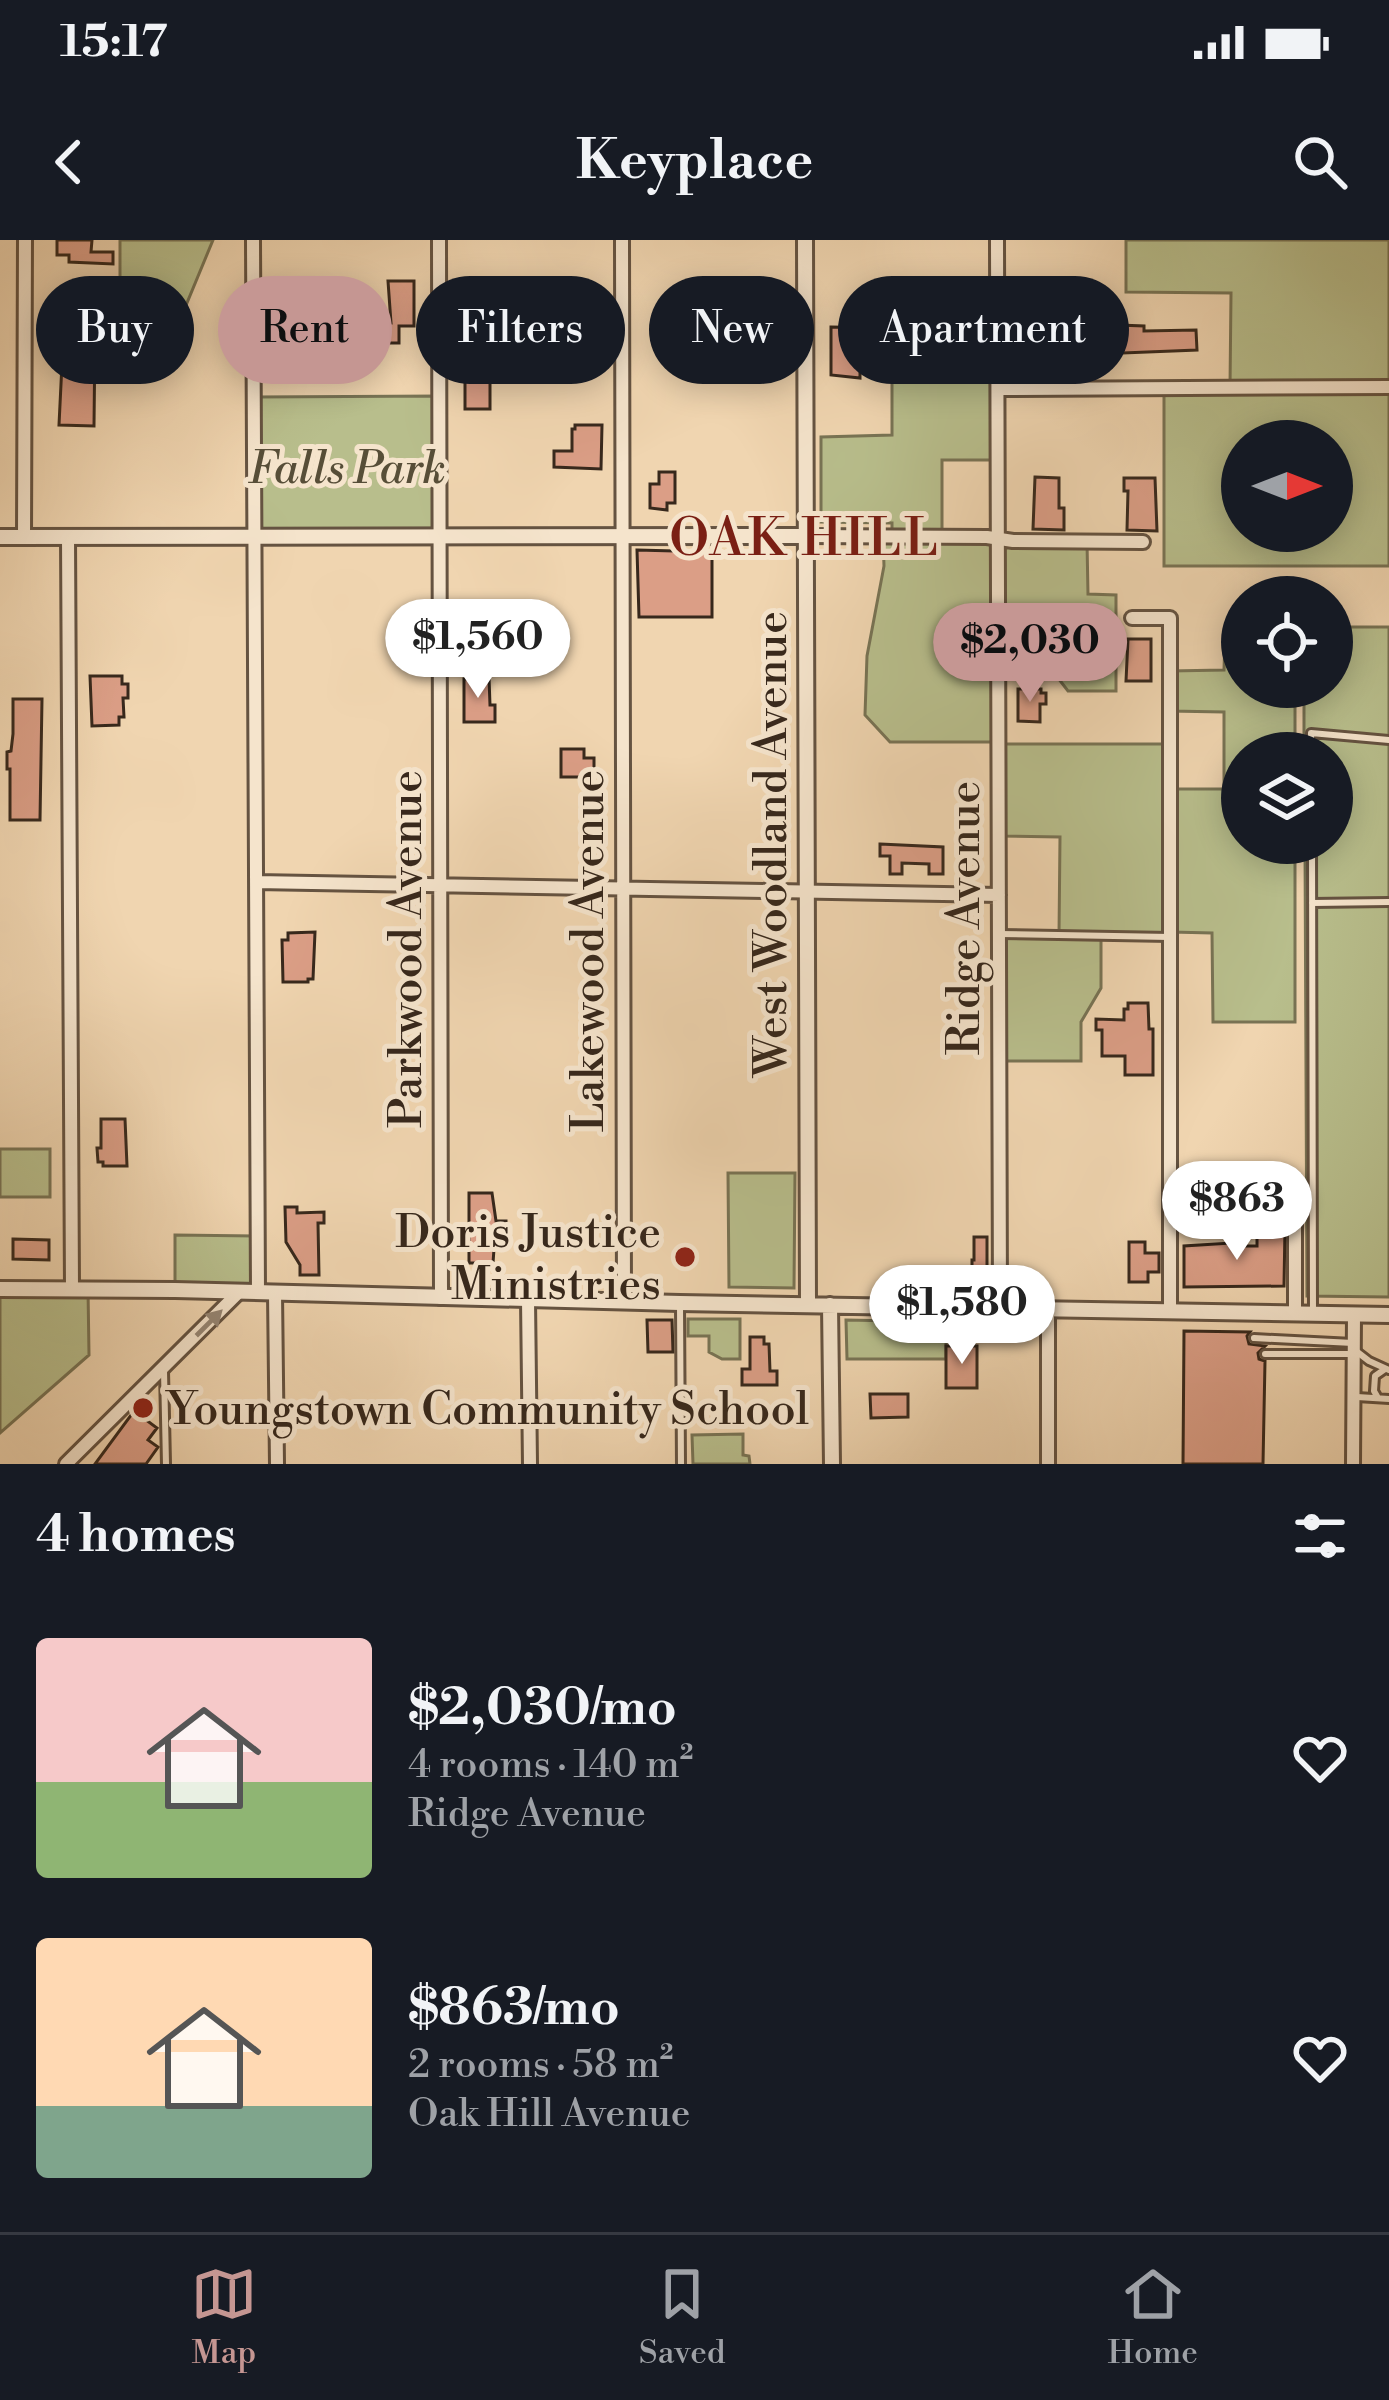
<!DOCTYPE html>
<html lang="en">
<head>
<meta charset="utf-8">
<style>
	body { margin:0; font-family:"Libre Bodoni",serif; background:#242831; color:#f1f3f6; height:100vh; display:flex; flex-direction:column; font-size:45px; white-space:nowrap }
	* { box-sizing:border-box; margin:0 }
	p { font-size:39px; color:#9ea1a6 }
	.icon { flex:none; width:66px; height:66px; fill:none; stroke:currentColor; stroke-width:2; stroke-linecap:round; stroke-linejoin:round }
	.map { position:relative; height:1224px; overflow:hidden }
	.sheet { display:flex; flex-direction:column; background:#171b24; flex:1 }
	.sheet>* { flex:none }
	.hud { position:absolute; left:36px; top:36px; width:1317px; height:108px; display:flex; gap:24px }
	.needle { width:78px; rotate:90deg }
	.controls { position:absolute; left:1221px; top:180px; display:grid; gap:24px }
	.controls a { display:grid; place-items:center; width:132px; height:132px; border-radius:50%; background:#171b24; box-shadow:0 6px 30px #0003; font-size:60px }
	.price { position:absolute; translate:-50% -102px; padding:0 27px; border-radius:42px; background:#fff; color:#222; font-size:39px; line-height:78px; filter:drop-shadow(0 3px 6px #0008) }
	.price::after { content:''; position:absolute; left:50%; top:72px; width:36px; height:27px; margin-left:-18px; background:inherit; clip-path:polygon(0 0,100% 0,50% 100%) }
	.price.on { background:#c59692; color:#111 }
	ul { padding:0; list-style:none }
	li { display:flex; align-items:center; gap:36px; height:300px; padding:0 36px }
	li span { display:grid; place-items:center; flex:none; width:336px; height:240px; border-radius:12px; color:#555 }
	li>.icon { margin-inline-start:auto }
	span .icon { width:144px; height:144px; fill:#fffc; stroke-width:1 }
	li b { font-size:51px }
	h2 { display:flex; justify-content:space-between; align-items:center; height:144px; padding:0 36px; font-size:51px }
	.chip { padding:0 42px; border-radius:54px; background:#171b24; box-shadow:0 6px 30px #0003; font-size:42px; line-height:108px }
	.chip.on { background:#c59692; color:#111 }
	.status { display:flex; justify-content:space-between; align-items:center; height:84px; padding:0 60px; background:#171b24; direction:ltr }
	.status svg { height:33px; fill:currentColor }
	header { display:flex; justify-content:space-between; align-items:center; height:156px; padding:0 36px; background:#171b24; font-size:54px; font-weight:800 }
	.tabs { display:flex; justify-content:space-around; align-items:center; height:168px; border-top:3px solid #363941; background:#171b24; font-size:33px; color:#9ea1a6 }
	.tabs a { display:grid; justify-items:center; gap:6px }
	.tabs .on { color:#c59692 }
	.map>svg:first-child { display:block }
	.green { fill:#b8be8c; stroke:#787354; stroke-width:3; fill-rule:evenodd }
	.building { fill:#db9e86; stroke:#37281c; stroke-width:3 }
	.lines { fill:none; stroke-linecap:round; stroke-linejoin:round }
	.service-casing { stroke:#655341; stroke-width:12 }
	.minor-casing { stroke:#655341; stroke-width:18 }
	.tertiary-casing { stroke:#655341; stroke-width:20 }
	.service { stroke:#f5e4cc; stroke-width:6 }
	.minor { stroke:#f5e4cc; stroke-width:12 }
	.tertiary { stroke:#f5e4cc; stroke-width:14 }
	.oneway { fill:#968674 }
	.poi-dot { fill:#8f2418; stroke:#f5e4cc; stroke-width:4.5 }
	.labels { text-anchor:middle; stroke-width:10; stroke-linejoin:round; paint-order:stroke }
	.park-label { font-size:45px; font-style:italic; fill:#574e38; stroke:#f5e4cc }
	.street-label { font-size:45px; fill:#37281c; stroke:#f5e4cc }
	.poi-label { font-size:45px; fill:#37281c; stroke:#f5e4cc; text-anchor:end }
	.quarter-label { font-size:51px; letter-spacing:3px; fill:#7a1f14; stroke:#f5e4cc }
</style>
</head>
<body>
<div class="status"><b>15:17</b><svg viewBox="0 0 49 12"><path d="M0 12V9h3v3zM5 12V6h3v6zM10 12V3h3v9zM15 12V0h3v12zM26 1h20v11H26zM47 4h2v5h-2z"/></svg></div>
<header><svg class="icon" aria-label="back" viewBox="0 0 24 24"><path d="M15 5l-7 7 7 7"/></svg>Keyplace<svg class="icon" aria-label="search" viewBox="0 0 24 24"><circle cx="10" cy="10" r="6"/><path d="M15 15l6 6"/></svg></header>
<div class="map">
<svg width="1389" height="1224" viewBox="0 0 1389 1224">
	<rect width="100%" height="100%" fill="#f0d5b0"/>
	<filter id="stains"><feTurbulence type="fractalNoise" baseFrequency=".00167" numOctaves="4"/><feColorMatrix values="0 0 0 0 .2 0 0 0 0 .09 0 0 0 0 .02 0 0 0 .5 -.17"/></filter>
	<radialGradient id="worn" r=".72"><stop offset=".6" stop-color="#630" stop-opacity="0"/><stop offset="1" stop-color="#630" stop-opacity=".3"/></radialGradient>
	<!-- green -->
	<path class="green" d="M120,0H213L177,87H120Z
		M1126,0H1389V326H1164V148L1230,147L1231,53L1126,52ZM1242,201H1332V291H1242Z
		M892,58L998,59V220H942V296L1087,302L1088,354L1116,355V451H1068L1045,421H999V502H890L865,475L867,416L884,326L883,296H892V283L821,282V197L892,195Z
		M440,156V297H255L254,157Z
		M1332,387H1389V1057L1307,1056L1305,603H1332V513H1304V447H1332Z
		M1225,398H1242V447H1295V513H1242V603H1295V782H1213L1212,693L1171,692L1170,697H1101V748L1081,782V821H999V694L1059,695L1060,597L999,596V504H1170V549H1224V472L1170,471V431L1224,430Z
		M0,909H50V957H0Z
		M795,933L794,1048L729,1047L728,933Z
		M175,995L258,996V1052L175,1050Z
		M0,1049H88L89,1115L0,1193Z
		M688,1079H740V1119H722L709,1112V1096H688Z
		M846,1080L946,1082V1119H847Z
		M743,1194V1215L749,1216L750,1224H693L692,1195Z"/>
	<!-- building -->
	<path class="building" d="M57,0H92L91,12H113V24L69,22V15H57Z
		M388,41H414V86H399V103H382V83H391Z
		M565,70H597L600,131H577V104H570V95H566Z
		M1090,84L1144,86V91L1196,90L1197,110L1098,114V101L1090,100Z
		M831,87L881,88V106L860,108V138L831,135Z
		M76,94H95L94,186L59,185L63,103H76Z
		M465,115H499V130H490V169H465Z
		M575,185H602L601,229L554,227V211H572V189H575Z
		M659,232H675V263H667V270L650,268V244H659Z
		M1035,237L1059,238V268H1064V290L1033,289Z
		M1124,238H1155L1157,291L1127,290L1128,251H1124Z
		M637,310L712,312V377H639Z
		M1128,399H1151V441H1126Z
		M90,436H122V444H128V458H123L124,477H119V485L92,486Z
		M489,438L490,465H495V482H464V439Z
		M1018,449H1041V453H1046V464H1040V482L1018,481Z
		M13,459H42L40,580H10V529H7V512L11,511L13,494Z
		M561,509H584V518H594V537H561Z
		M880,604L943,607V634H929V624L902,623V634H890V616H880Z
		M315,692L313,739H308V742H283L282,700H288V693Z
		M1128,763H1148L1149,789H1153V835H1125V816H1102V790H1096V779L1124,780V769H1128Z
		M101,879H125L127,926H103V922H98L97,908H101Z
		M469,953H492L496,981H506V995H495L493,1023H469Z
		M285,967H297V973L324,972V983H318L319,1035H300V1025L286,1002Z
		M1273,988H1285L1284,1046L1184,1047V1006L1231,1003V1006H1257V993H1273Z
		M974,997H987V1048H972V1044H967V1030H972V1020H974Z
		M13,999L49,1000V1020L13,1019Z
		M1129,1002H1145V1013H1159V1032H1148V1042H1129Z
		M647,1080H672L673,1112H648Z
		M1184,1091L1250,1092L1247,1096L1249,1104L1265,1106L1258,1113L1259,1119L1265,1121L1263,1224H1183Z
		M750,1097H764V1104H769L770,1131H777V1145H742V1129H750Z
		M946,1106H977V1148H946Z
		M870,1154H908V1177L871,1178Z
		M134,1171L157,1188L148,1200L158,1207L146,1224H95Z"/>
	<g class="lines">
		<defs>
			<path id="service" d="M1311,513V493L1389,500
				M1312,603L1313,1071
				M1312,663L1389,662
				M999,694L1170,697
				M680,1066L681,1224
				M1254,1098L1353,1103
				M1356,1111L1369,1121L1389,1130
				M1265,1114H1351
				M164,1131L166,1224
				M1357,1157L1389,1159
				M1378,1158L1374,1151L1375,1136L1385,1129"/>
			<path id="minor" d="M253,0L258,1052
				M439,0L441,1058
				M622,0L624,1062
				M997,0L1000,1068
				M998,149L1389,147
				M804,296L987,297L1013,301L1143,302
				M24,297L25,0
				M68,297L72,1049
				M1132,378H1170V1071
				M256,642L999,655
				M1295,940V1074
				M275,1053L277,1224
				M528,1060L530,1224
				M1048,1069V1224
				M66,1224L240,1051
				M1353,1224L1354,1075"/>
			<path id="tertiary" d="M805,0L808,1065
				M0,297L804,296
				M0,1049L175,1050L680,1063L1389,1075
				M830,1065L832,1224"/>
		</defs>
		<!-- service casing -->
		<use href="#service" class="service-casing"/>
		<!-- minor casing -->
		<use href="#minor" class="minor-casing"/>
		<!-- tertiary casing -->
		<use href="#tertiary" class="tertiary-casing"/>
		<!-- service -->
		<use href="#service" class="service"/>
		<!-- minor -->
		<use href="#minor" class="minor"/>
		<!-- tertiary -->
		<use href="#tertiary" class="tertiary"/>
	</g>
	<!-- one-way arrows -->
	<defs><path id="oneway-solid" d="M-6-.8H1V-3.2L6.5 0L1 3.2V.8H-6Z" transform="scale(3)"/></defs>
	<use class="oneway" href="#oneway-solid" transform="translate(209 1083) rotate(-45)"/>
	<!-- markers -->
	<g class="poi-dot">
		<circle cx="685" cy="1017" r="12"/>
		<circle cx="143" cy="1168" r="12"/>
	</g>
	<g class="labels">
		<!-- park labels -->
		<g class="park-label">
			<text x="347" y="243">Falls Park</text>
		</g>
		<!-- street labels -->
		<g class="street-label">
			<text transform="translate(770 604) rotate(-90)" y="16">West Woodland Avenue</text>
			<text transform="translate(963 678) rotate(-90)" y="16">Ridge Avenue</text>
			<text transform="translate(405 709) rotate(-90)" y="16">Parkwood Avenue</text>
			<text transform="translate(587 711) rotate(-90)" y="16">Lakewood Avenue</text>
		</g>
		<!-- poi labels -->
		<g class="poi-label">
			<text x="661" y="1007">Doris Justice<tspan x="661" dy="52">Ministries</tspan></text>
			<text x="167" y="1184" text-anchor="start">Youngstown Community School</text>
		</g>
		<!-- quarter labels -->
		<g class="quarter-label">
			<text x="805" y="315">OAK HILL</text>
		</g>
	</g>
	<rect width="100%" height="100%" filter="url(#stains)"/>
	<rect width="100%" height="100%" fill="url(#worn)"/>
</svg>
<div class="controls">
<a><svg class="needle" viewBox="-14 -14 28 28"><path d="M0-13l5 13h-10z" fill="#e53935"/><path d="M0 13l5-13h-10z" fill="#9ea1a6"/></svg></a>
<a><svg class="icon" aria-label="locate" viewBox="0 0 24 24"><circle cx="12" cy="12" r="6"/><path d="M12 2v4M12 18v4M2 12h4M18 12h4"/></svg></a>
<a><svg class="icon" aria-label="layers" viewBox="0 0 24 24"><path d="M12 4l9 5-9 5-9-5zM3 14l9 5 9-5"/></svg></a>
</div>
<b class="price" style="left:478px;top:461px">$1,560</b>
<b class="price on" style="left:1030px;top:465px">$2,030</b>
<b class="price" style="left:1237px;top:1023px">$863</b>
<b class="price" style="left:962px;top:1127px">$1,580</b>
<div class="hud">
<a class="chip">Buy</a>
<a class="chip on">Rent</a>
<a class="chip">Filters</a>
<a class="chip">New</a>
<a class="chip">Apartment</a>
</div>
</div>
<section class="sheet">
<h2>4 homes<svg class="icon" aria-label="filters" viewBox="0 0 24 24"><path d="M4 7h16M4 17h16"/><circle cx="9" cy="7" r="2"/><circle cx="15" cy="17" r="2"/></svg></h2>
<ul>
<li><span style="background:linear-gradient(#f6c9c9 60%,#8fb573 0)"><svg class="icon" aria-label="home" viewBox="0 0 24 24"><path d="M3 11l9-7 9 7M6 9v11h12V9"/></svg></span><div><b>$2,030/mo</b><p>4 rooms · 140 m²</p><p>Ridge Avenue</p></div><svg class="icon" aria-label="heart" viewBox="0 0 24 24"><path d="M12 20l-8-8c-3-5 5-10 8-4 3-6 11-1 8 4z"/></svg></li>
<li><span style="background:linear-gradient(#ffd9b3 70%,#7fa58c 0)"><svg class="icon" aria-label="home" viewBox="0 0 24 24"><path d="M3 11l9-7 9 7M6 9v11h12V9"/></svg></span><div><b>$863/mo</b><p>2 rooms · 58 m²</p><p>Oak Hill Avenue</p></div><svg class="icon" aria-label="heart" viewBox="0 0 24 24"><path d="M12 20l-8-8c-3-5 5-10 8-4 3-6 11-1 8 4z"/></svg></li>
</ul>
</section>
<nav class="tabs">
<a class="on"><svg class="icon" aria-label="map" viewBox="0 0 24 24"><path d="M3 6l6-2 6 2 6-2v14l-6 2-6-2-6 2zM9 4v14M15 6v14"/></svg>Map</a>
<a><svg class="icon" aria-label="saved" viewBox="0 0 24 24"><path d="M7 4h10v16l-5-4-5 4z"/></svg>Saved</a>
<a><svg class="icon" aria-label="home" viewBox="0 0 24 24"><path d="M3 11l9-7 9 7M6 9v11h12V9"/></svg>Home</a>
</nav>
</body>
</html>
